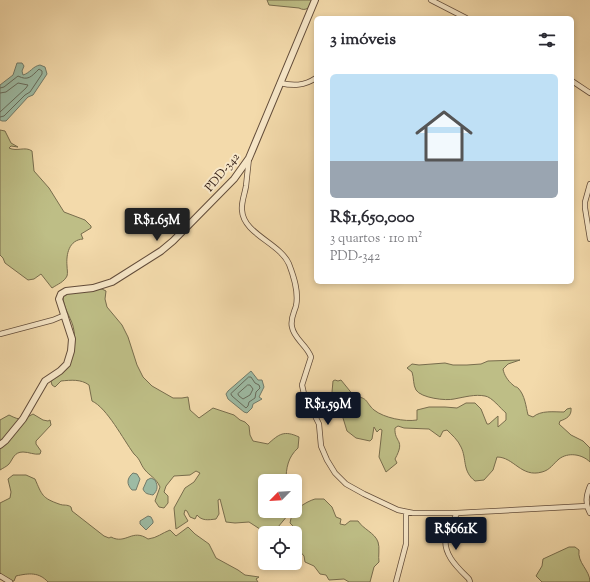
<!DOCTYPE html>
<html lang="pt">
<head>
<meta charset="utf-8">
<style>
	body { margin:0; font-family:"Sorts Mill Goudy",serif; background:#f7f7f7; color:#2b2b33; height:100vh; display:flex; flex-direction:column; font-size:15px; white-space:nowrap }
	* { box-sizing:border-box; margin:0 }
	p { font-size:13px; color:#7c7c81 }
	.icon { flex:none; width:22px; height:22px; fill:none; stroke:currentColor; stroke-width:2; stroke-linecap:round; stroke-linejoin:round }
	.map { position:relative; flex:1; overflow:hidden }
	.side { position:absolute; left:314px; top:16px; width:260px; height:268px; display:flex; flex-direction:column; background:#fff; border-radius:6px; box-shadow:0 2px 6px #0003 }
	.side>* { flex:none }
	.needle { width:26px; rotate:246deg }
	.controls { position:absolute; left:258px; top:474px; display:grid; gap:8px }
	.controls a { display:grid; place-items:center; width:44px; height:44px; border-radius:6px; background:#fff; box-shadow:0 2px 6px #0003; font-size:20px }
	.price { position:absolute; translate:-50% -34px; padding:0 9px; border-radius:4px; background:#111827; color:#fff; font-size:13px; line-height:26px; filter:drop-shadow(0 1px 2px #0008) }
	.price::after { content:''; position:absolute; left:50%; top:24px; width:12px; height:9px; margin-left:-6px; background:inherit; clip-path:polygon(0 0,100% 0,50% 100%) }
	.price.active { background:#222; color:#fff }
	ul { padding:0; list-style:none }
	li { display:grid; align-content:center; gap:8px; height:212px; padding:0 16px }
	li span { display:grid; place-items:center; height:124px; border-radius:6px; color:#555 }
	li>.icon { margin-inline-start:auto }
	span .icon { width:72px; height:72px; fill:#fffc; stroke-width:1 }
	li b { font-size:17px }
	h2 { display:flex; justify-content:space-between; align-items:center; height:48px; padding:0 16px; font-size:17px }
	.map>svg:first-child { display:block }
	.green { fill:#bebe86; stroke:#786d4d }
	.water { fill:#9dbba4; stroke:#727b6a }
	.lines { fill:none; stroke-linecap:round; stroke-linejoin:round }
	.shore { stroke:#676c5c; stroke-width:1 }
	.minor-casing { stroke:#624c3a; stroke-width:6 }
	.tertiary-casing { stroke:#624c3a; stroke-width:8 }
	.minor { stroke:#f7e7c8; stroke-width:4.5 }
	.tertiary { stroke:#f7e7c8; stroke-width:6 }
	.labels { text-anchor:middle; stroke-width:4; stroke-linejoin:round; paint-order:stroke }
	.street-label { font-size:12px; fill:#311c14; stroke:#f7e7c8 }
</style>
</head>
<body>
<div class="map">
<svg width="590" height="582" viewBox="0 0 590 582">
	<rect width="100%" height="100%" fill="#f3daab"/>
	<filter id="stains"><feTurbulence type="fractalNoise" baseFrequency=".005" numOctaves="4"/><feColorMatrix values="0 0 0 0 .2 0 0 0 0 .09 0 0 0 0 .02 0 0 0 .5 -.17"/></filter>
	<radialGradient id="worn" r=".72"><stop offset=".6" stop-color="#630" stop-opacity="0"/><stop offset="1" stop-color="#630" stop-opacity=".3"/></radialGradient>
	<!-- green -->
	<path class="green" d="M267,0H313C311,7 306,12 299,8L269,5Z
		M0,130L5,131L11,143L18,147L11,146L9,148C17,152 25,146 32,151L34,171L49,188L64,212L85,220L91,226V228L81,234L83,239C69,240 66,254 67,266C67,269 68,273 67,276C64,282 58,284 52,288L41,274L34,279L28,280L5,263L3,258L0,255Z
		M102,289L106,291L105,299L107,307L122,325L128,337L137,365L143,377L152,386L173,398H182L188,397L190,410L199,418L213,408L234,415L240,420L245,422L249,426L250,435L253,441L268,444C279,434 284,430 299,437L298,448C288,457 286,468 286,481H265V511H287L288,515L273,533H266L249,522L235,523L226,522L220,499L218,500L219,514L216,519C208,520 202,521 197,515L195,519L190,517L187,511L185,510L184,514L188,521L176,529L174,508L185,488L194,482L200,473L196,471L190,475L174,476L166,486L164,492L168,496V503L164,508L159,507L155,501L160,487C156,478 150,476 145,470C140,464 141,460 134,454C123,439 107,408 92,401L89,385C81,379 71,380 61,381L55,387L52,385L51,381C55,378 61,375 64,371C74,360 77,341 73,326C70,316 63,307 63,296L68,293Z
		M520,360L508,364L503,369C504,375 508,381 513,385C516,388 516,386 518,388C525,395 526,407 528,415L533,417C541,410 554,412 564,412L567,409L571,408C572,416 566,419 560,421L559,424L571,435L583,441L590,448V462C582,454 568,452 559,459C553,464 550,470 542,472C521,478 514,457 497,457L493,470L484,480L475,481C462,471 467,459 461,447C458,440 452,435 447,430L443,431L440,437L429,429L404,428L398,426L395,428C394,443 406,439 395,459L397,463L386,472L379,457L382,430L380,429L377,432L374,427L372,439L370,441L356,438L347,431L343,418L335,407L329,395L332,392L333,381L335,380L338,381L341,380L354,396C369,398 365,402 374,410C384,418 405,422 417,420V410L429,407H445L457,408L466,403H475L481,409L487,424H489L498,416V427L506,420V413C500,408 492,397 485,396C475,394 465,397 454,399C446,401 421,398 416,390C413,385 414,378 412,372L407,368L412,364L419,365L445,363L453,365H467L481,364L488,361Z
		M33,414L43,420L48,421L50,420L51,425L36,441V444L41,451L40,454C34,455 29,452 23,452C14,452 13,459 9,464C6,467 3,468 0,470V420L9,415C21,421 22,420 33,414Z
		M13,475H26L35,479C42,495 42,498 59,504C64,506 67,504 71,507L72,511L104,536L109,538L111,537C126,545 132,528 148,539C157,538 162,533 170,530L176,536L188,527L195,534L209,544L216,558L238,570L245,575L259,577L256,579L258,582H48C39,572 29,573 16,576L14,581L8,582L0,578V503L10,498L11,492L8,479Z
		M315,499H324L332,507L336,517L341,519L340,524L345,525L350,521H358C363,529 375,533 378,542C380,547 378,557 379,562L374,567L370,582H349L344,579L329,580L326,575L320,574L314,566L305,562L304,556L298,549L295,550V539L298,541C300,533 296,529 290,523C291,511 305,502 315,499Z
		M569,547H575L579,550C577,563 590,570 590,582H542L536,576L542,566L543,559Z"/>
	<!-- water -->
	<path class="water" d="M17,63H22L24,66L22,71L23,75C30,73 33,66 40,65L45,67L47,74L33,95L28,97L6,121H2L0,120V85L13,75Z
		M251,371L258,380H262L264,387L259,397L262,399L253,404L252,408L247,413L244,412L228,399L226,394L228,391Z
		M133,473L137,474L140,479L136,490H132C126,484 127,478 133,473Z
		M151,478L155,480C158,486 158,490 153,495C148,494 145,494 143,489L147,480Z
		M148,516L151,517L153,521V523L146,530L140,524V521Z"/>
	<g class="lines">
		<!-- shore -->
		<path class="shore" d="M0,88L4,87L18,76C28,81 31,77 39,69L42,71V74L30,92L25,95L4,116L0,117
			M0,93L6,92L18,83L28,85L26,88L0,112
			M249,377H251L255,383L259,385L260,388L256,392L255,398L249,402L248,406L246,408L232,396L231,394Z
			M248,385H250L253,389L250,395L243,399L239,396L238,394Z"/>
		<defs>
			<path id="minor" d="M431,0L466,18
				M572,81L590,93
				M280,83C293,86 304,86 316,78
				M249,158C248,168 247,177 246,186C245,193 241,203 242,210C243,234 280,243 289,264C294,277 299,292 296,306C294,313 290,319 292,327C294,339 307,345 311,357L302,385L304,394L319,424L321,446L327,460L335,473L346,484L364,494L398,510L413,513H457L587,506
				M590,184L585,202V208L590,239
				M0,334L53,320L65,315
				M590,486C586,496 585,503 590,513
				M457,513C454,520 449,528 446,536C442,554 458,568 469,579L470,582
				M0,576L10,582
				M396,582L406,544V512"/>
			<path id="tertiary" d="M0,445L5,441L23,419L45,381L60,371L67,364L71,351L72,339L59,299L61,294L66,291L93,288L112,282L161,251L173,241L234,179L249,158L315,0"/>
		</defs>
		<!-- minor casing -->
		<use href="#minor" class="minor-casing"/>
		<!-- tertiary casing -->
		<use href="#tertiary" class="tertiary-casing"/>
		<!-- minor -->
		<use href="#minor" class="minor"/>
		<!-- tertiary -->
		<use href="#tertiary" class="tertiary"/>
	</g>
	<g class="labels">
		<!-- street labels -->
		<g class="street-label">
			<text transform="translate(222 172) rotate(-50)" y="4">PDD-342</text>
		</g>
	</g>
	<rect width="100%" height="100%" filter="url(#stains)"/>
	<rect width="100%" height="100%" fill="url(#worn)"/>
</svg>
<div class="controls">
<a><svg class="needle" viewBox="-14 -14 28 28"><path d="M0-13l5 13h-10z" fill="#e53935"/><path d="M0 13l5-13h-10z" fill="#7c7c81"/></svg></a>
<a><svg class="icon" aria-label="locate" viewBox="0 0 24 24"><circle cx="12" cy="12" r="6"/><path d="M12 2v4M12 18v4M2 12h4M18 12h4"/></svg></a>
</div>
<b class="price active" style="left:157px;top:242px">R$1.65M</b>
<b class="price" style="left:328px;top:426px">R$1.59M</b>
<b class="price" style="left:456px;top:551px">R$661K</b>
<section class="side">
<h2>3 imóveis<svg class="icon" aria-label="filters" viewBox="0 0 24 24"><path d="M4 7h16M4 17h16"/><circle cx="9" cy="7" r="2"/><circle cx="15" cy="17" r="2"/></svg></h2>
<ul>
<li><span style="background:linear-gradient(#bfe0f5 70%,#9aa5b1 0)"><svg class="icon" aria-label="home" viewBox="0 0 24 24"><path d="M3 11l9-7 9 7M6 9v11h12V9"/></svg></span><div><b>R$1,650,000</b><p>3 quartos · 110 m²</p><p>PDD-342</p></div></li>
</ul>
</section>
</div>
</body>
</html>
